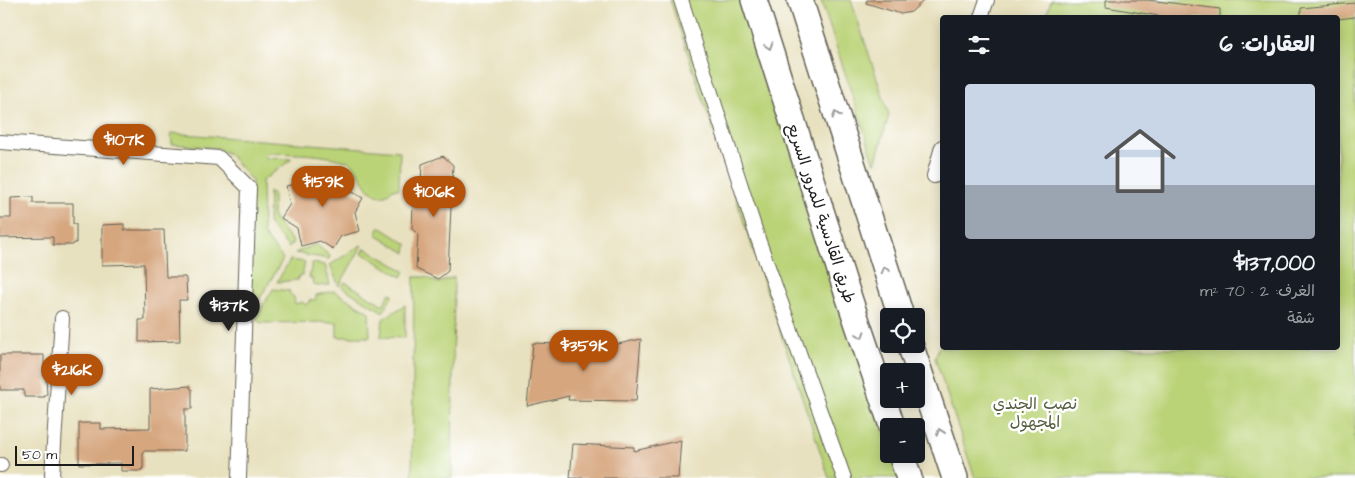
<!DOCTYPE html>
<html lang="ar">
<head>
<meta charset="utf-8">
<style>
	body { margin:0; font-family:"Architects Daughter","Playpen Sans Arabic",sans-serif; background:#20242c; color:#f1f3f6; direction:rtl; height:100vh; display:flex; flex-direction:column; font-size:19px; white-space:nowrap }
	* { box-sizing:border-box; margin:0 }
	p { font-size:16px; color:#9ea1a6 }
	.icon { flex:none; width:28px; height:28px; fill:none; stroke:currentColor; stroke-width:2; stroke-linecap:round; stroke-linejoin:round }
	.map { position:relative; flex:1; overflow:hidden; direction:ltr }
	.drawer { position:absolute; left:940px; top:15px; width:400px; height:335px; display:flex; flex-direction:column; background:#171b24; border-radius:5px; box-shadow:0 2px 12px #0003; direction:rtl }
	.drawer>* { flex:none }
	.tools { position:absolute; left:880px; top:308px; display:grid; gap:10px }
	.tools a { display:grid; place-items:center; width:45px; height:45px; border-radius:5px; background:#171b24; box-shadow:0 2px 12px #0003; font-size:25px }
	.scale { position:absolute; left:15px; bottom:12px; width:119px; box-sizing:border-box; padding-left:5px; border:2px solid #1c1c1c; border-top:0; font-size:14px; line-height:18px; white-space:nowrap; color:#1c1c1c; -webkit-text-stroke:4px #fff; paint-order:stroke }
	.price { position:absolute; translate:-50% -42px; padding:0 11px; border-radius:18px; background:#b45309; color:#fff; font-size:16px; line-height:32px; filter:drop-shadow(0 1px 2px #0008) }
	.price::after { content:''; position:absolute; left:50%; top:30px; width:15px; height:11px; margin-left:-8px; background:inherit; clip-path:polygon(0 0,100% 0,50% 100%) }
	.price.selected { background:#222; color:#fff }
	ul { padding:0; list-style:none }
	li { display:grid; align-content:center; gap:10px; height:265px; padding:0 25px }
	li span { display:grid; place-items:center; height:155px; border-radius:5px; color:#555 }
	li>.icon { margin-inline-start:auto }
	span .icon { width:90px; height:90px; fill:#fffc; stroke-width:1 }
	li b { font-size:21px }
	h2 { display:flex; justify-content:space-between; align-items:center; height:60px; padding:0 25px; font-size:21px }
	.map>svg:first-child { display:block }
	.green { fill:#bad377; stroke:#6b784a }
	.building { fill:#d6a67e }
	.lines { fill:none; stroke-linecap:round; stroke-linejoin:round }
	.street-casing { stroke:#636155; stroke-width:16 }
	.highway-casing { stroke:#636155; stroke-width:28 }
	.street { stroke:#fff; stroke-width:14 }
	.highway { stroke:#fff; stroke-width:25 }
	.oneway { stroke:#999 }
	.labels { text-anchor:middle; stroke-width:5; stroke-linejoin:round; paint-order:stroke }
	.street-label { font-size:16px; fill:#1c1c1c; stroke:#fff }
	.park-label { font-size:16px; fill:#535c3c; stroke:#fff }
</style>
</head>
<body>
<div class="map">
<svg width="1355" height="478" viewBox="0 0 1355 478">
	<rect width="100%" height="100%" fill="#fff"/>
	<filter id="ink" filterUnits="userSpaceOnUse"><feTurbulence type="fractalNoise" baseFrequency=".02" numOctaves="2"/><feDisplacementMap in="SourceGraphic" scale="10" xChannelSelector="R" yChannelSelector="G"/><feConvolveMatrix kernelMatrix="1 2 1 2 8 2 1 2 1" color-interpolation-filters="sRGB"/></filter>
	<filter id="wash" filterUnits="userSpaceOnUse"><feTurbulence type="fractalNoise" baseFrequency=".0096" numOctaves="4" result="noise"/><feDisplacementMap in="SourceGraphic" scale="20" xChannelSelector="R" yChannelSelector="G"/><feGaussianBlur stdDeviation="1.12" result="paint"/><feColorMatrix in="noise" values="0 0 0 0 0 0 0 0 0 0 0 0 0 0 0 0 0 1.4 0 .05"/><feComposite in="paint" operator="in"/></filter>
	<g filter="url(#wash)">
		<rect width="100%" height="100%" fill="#e8e1bf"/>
		<!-- green -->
		<path class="green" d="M670,0H743L889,446V454H891L899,478H829Z
			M821,0H851L889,115L875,164Z
			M1051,0H1355V478H975L935,358L942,339V348H1338V18L1046,17Z
			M171,133L400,151L399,189H393C372,212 362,170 350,162C347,160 341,160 338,159C314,153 290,154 265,153L266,158L292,159L262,181L263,234L283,259L255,307H248L252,181L230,155L217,148L172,144Z
			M269,192L273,193V218L293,242L289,248L268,224Z
			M380,227L407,244L406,253L376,234Z
			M316,244L330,256L329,259L295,253Z
			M361,245L362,246L339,286L330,265Z
			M365,248L405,271L402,277L362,253Z
			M290,260L305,262L302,276L300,275L297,280L277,282Z
			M312,263L325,265L330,285L317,286L313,284L312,278H309Z
			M414,277H426L438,283L454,277L452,478H412Z
			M345,282L383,305L390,293L393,295L383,312L342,287Z
			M273,289L290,291L289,293L294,297L295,304L302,302L306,305L309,301L316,299V295L334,291L369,312L370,337H337V322L261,323L255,319Z
			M405,305V338L381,337L383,319Z"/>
		<g id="blocks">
			<!-- building -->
			<path class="building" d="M867,0H924L911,12L901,14L866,3Z
				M1106,0H1148L1220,9V18L1165,17L1106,7Z
				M1355,3V17L1338,19V18H1301V8Z
				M443,156L453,165L448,271L438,279L416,269L418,234L412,229L413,205L420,200L422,164Z
				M312,167L327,176L345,171L349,190L363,198L355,212L360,231L341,236L333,249L320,241L301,246L297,228L281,218L290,204L286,186L303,182Z
				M33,197V203H73V224H76V243H74L73,245H53V237L0,238V218H11V198Z
				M124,224V230H164L166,277H185L186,279L187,300H179L180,341L139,342V320H145L144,264L102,265V225Z
				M641,339L636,401L568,400L569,396L527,406L533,343L609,346Z
				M0,355H44V376H46L47,395H45V397H24V390H0Z
				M190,386V388L192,389V409H185V451H143V469H141V471H121V463L79,464V423H101V429L150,428V389Z
				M681,440L678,478H570L573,444L634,447V451Z"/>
		</g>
	</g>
	<g filter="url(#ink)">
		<use href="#blocks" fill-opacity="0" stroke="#636155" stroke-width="1"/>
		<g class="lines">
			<defs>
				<path id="street" d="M681,0L757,236L844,478
					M981,17L987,0
					M0,142L219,158L249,188L239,478
					M934,176L942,147
					M0,465H1
					M53,478L52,475L62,318"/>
				<path id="highway" d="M754,0L844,283L892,426
					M800,0L901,316
					M910,344L955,478
					M901,454L909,478"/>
			</defs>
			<!-- street casing -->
			<use href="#street" class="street-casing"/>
			<!-- highway casing -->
			<use href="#highway" class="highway-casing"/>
			<!-- street -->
			<use href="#street" class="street"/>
			<!-- highway -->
			<use href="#highway" class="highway"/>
		</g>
		<!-- one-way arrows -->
		<defs><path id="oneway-chevron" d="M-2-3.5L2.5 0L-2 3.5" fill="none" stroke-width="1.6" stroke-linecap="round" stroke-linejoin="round" transform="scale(1.25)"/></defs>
		<g class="oneway">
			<use href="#oneway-chevron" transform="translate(769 46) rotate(72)"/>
			<use href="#oneway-chevron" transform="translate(836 115) rotate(-107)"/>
			<use href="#oneway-chevron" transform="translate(885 270) rotate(-108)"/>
			<use href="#oneway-chevron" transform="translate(861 335) rotate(72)"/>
			<use href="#oneway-chevron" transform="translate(940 432) rotate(-109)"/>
		</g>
	</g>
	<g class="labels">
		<!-- street labels -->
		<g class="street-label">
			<text transform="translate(822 213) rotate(72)" y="6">طريق القادسية للمرور السريع</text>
		</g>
		<!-- park labels -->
		<g class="park-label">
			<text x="1035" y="409">نصب الجندي<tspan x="1035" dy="18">المجهول</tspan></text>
		</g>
	</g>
</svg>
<div class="tools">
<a><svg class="icon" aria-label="locate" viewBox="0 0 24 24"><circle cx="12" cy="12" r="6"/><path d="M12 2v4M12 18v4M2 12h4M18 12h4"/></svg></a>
<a>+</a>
<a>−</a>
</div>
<div class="scale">50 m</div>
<b class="price" style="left:124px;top:166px">$107K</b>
<b class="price" style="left:323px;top:208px">$159K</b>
<b class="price" style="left:434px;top:218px">$106K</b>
<b class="price selected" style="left:229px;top:332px">$137K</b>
<b class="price" style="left:584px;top:372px">$359K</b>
<b class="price" style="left:72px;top:396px">$216K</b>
<section class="drawer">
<h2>العقارات: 6<svg class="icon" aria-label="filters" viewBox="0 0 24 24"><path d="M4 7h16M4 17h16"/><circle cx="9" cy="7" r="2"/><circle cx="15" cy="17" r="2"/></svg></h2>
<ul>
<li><span style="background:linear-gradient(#c9d6e8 65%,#9aa5b1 0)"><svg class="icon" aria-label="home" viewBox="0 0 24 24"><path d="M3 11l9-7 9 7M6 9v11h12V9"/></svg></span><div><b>$137,000</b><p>الغرف: 2 · 70 m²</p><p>شقة</p></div></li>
</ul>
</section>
</div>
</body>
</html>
